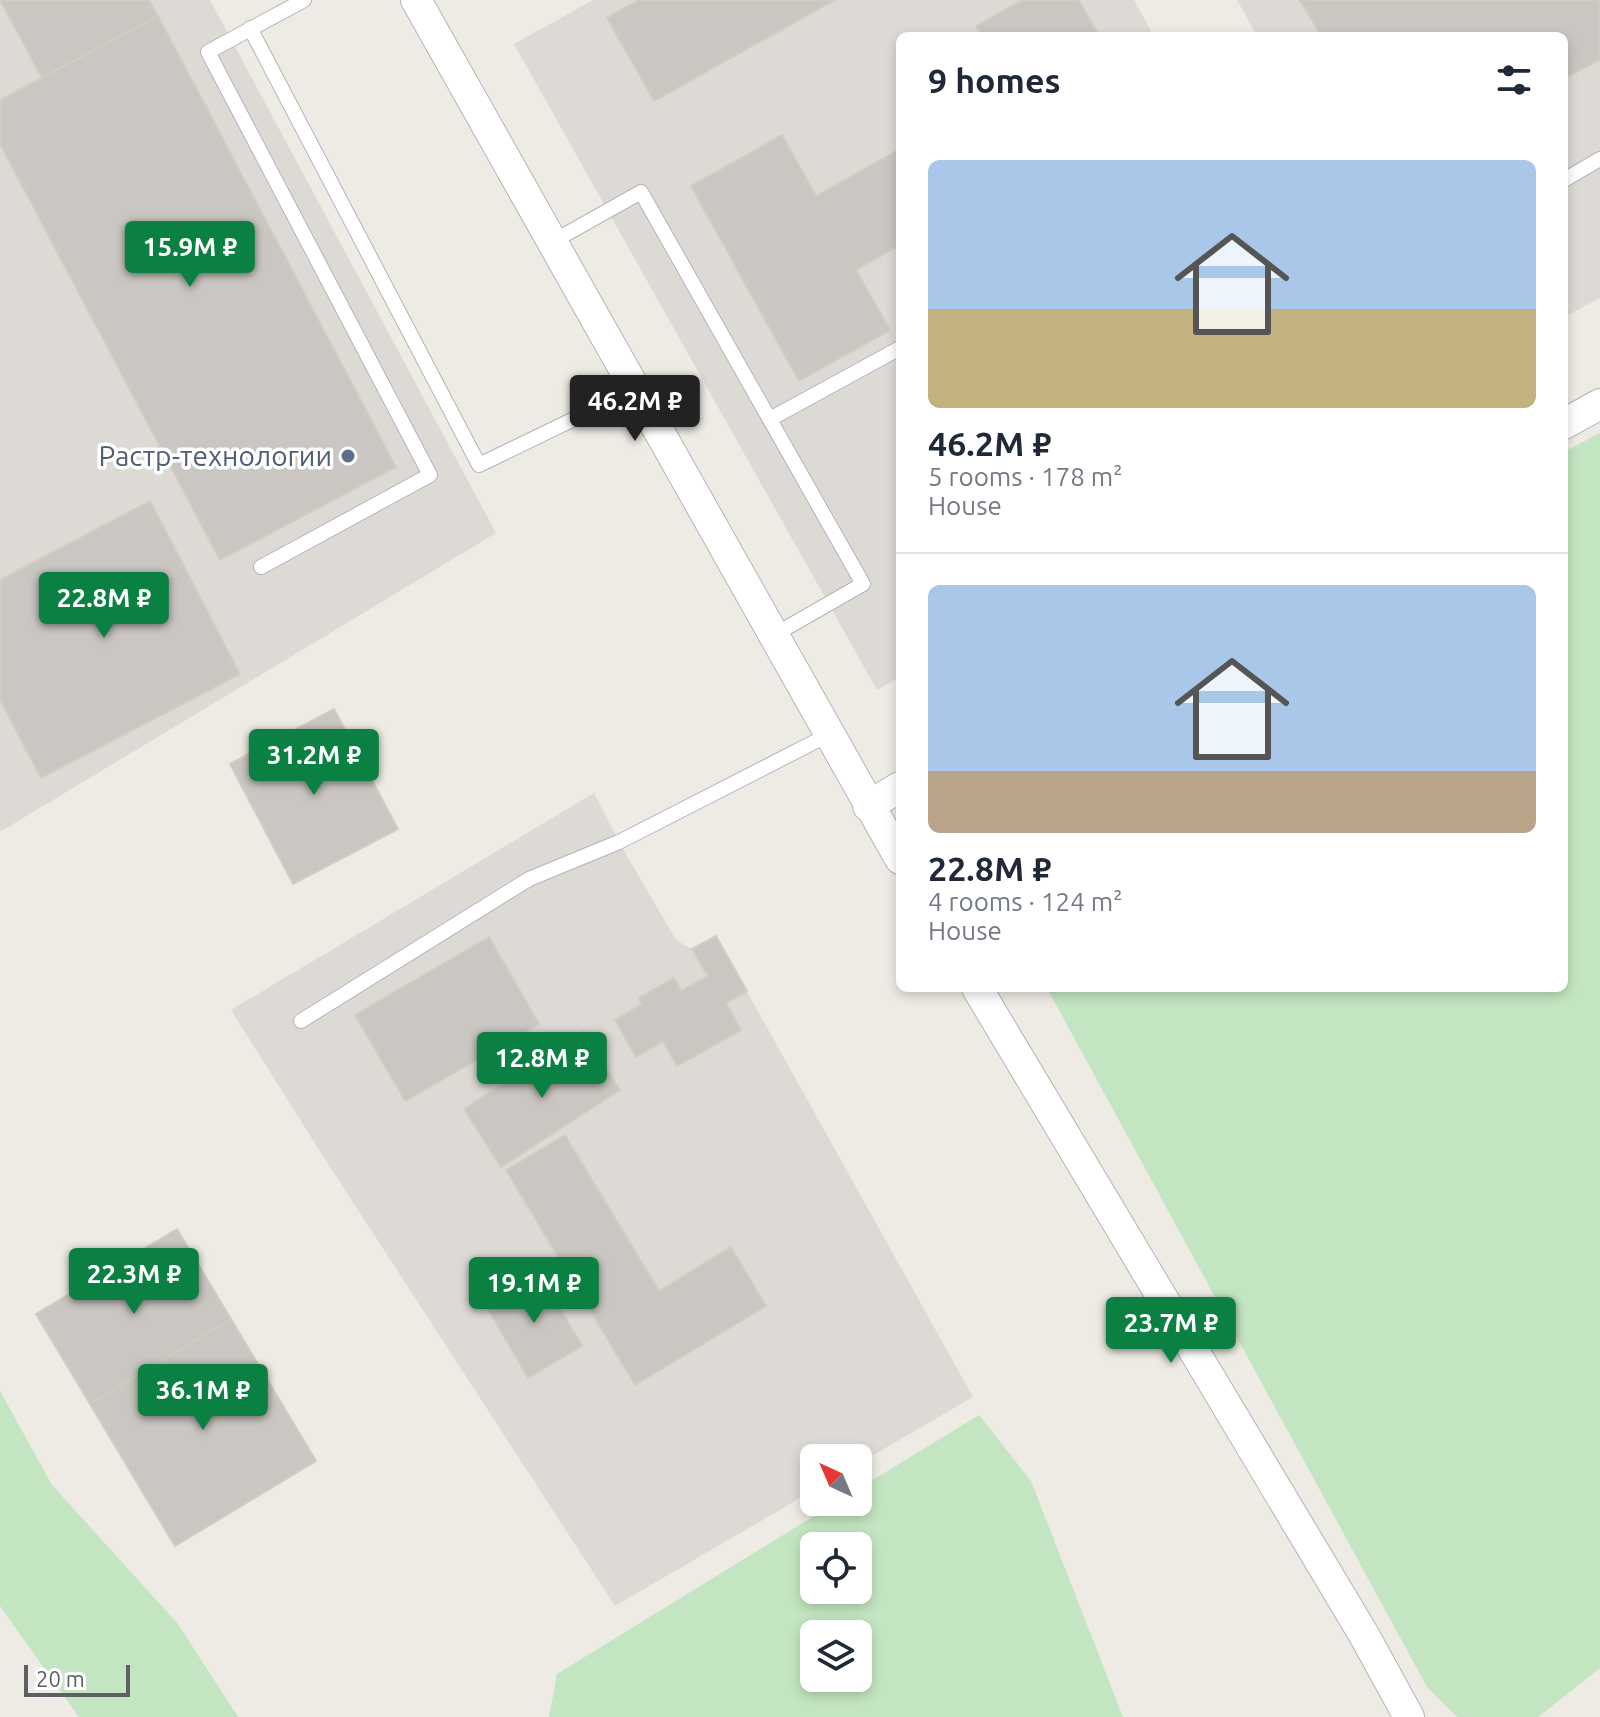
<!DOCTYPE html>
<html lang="en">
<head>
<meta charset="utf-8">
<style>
	body { margin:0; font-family:Ubuntu,sans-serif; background:#f2f2f3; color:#1f2937; height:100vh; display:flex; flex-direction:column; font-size:30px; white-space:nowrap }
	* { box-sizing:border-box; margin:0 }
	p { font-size:26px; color:#747a83 }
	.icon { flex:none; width:44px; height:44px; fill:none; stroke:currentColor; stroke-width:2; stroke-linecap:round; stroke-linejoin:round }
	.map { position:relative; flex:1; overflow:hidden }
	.side { position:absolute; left:896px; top:32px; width:672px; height:960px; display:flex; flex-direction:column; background:#fff; border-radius:12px; box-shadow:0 4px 12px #0003 }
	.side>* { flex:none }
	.needle { width:52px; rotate:316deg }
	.buttons { position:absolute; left:800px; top:1444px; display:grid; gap:16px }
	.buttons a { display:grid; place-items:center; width:72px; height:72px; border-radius:12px; background:#fff; box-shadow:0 4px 12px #0003; font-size:40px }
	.scale { position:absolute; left:24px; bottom:20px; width:106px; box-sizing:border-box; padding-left:8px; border:4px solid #5c6064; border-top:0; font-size:22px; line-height:28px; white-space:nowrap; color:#5c6064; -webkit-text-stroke:6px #fff; paint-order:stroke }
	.price { position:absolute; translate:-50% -68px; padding:0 18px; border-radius:8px; background:#0b8043; color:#fff; font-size:26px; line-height:52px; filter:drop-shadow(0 2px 4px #0008) }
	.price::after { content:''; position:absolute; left:50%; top:48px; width:24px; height:18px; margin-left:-12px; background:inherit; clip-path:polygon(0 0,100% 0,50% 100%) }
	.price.current { background:#222; color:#fff }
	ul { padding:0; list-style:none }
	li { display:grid; align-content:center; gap:16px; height:424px; padding:0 32px }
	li+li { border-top:2px solid #e0e1e3 }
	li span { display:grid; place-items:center; height:248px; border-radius:12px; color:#555 }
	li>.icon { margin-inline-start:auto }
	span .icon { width:144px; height:144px; fill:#fffc; stroke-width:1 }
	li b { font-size:34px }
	h2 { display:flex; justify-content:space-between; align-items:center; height:96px; padding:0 32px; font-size:34px }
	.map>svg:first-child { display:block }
	.industrial { fill:#dddad6 }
	.green { fill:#c3e5c1; fill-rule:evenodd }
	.building { fill:#cac6c1; stroke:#d2ccc2; stroke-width:2 }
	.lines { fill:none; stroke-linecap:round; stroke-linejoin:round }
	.lane-casing { stroke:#b1b5b8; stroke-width:16 }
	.street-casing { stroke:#b1b5b8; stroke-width:32 }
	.lane { stroke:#fff; stroke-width:14 }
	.street { stroke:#fff; stroke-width:30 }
	.service-dot { fill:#5c6f8a; stroke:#fff; stroke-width:3 }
	.labels { text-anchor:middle; stroke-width:7; stroke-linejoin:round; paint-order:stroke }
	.service-label { font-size:28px; fill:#4e5e75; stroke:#fff; text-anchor:end }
</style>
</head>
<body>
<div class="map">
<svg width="1600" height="1717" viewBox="0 0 1600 1717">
	<rect width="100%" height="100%" fill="#eeebe4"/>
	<!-- industrial -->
	<path class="industrial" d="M0,0H210L496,533L0,832Z
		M593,0H1134L1154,36H900V677L877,690L514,44Z
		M1237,0H1600V298L1564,317V36H1257Z
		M594,793L619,842L676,940L692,949L716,936L973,1397L858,1464V1458H814V1490L615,1606L321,1153L231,1010Z"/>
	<!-- green -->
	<path class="green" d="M1600,433V1668L1538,1717H1457L1427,1687L1047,988H1564V452Z
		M0,1391L52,1485L178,1624L238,1717H79L0,1606Z
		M979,1415L1031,1481L1123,1717H549L557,1674L837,1502H858V1489ZM814,1546H858V1590H814ZM814,1634H858V1678H814Z"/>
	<!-- building -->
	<path class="building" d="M0,0H149L158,16L42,78Z
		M639,0H835L654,101L607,18Z
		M1023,0H1079L1099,36H982L976,26Z
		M1300,0H1600V59L1564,79V36H1321Z
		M158,16L396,467L220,560L0,144V100Z
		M782,135L816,196L900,149V245L856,270L890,330L799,381L691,186Z
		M150,501L240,674L41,778L0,699V580Z
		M334,709L398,829L293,884L230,764Z
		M716,936L747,991L726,1003L741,1030L677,1066L663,1041L636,1057L615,1020L642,1004L639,998L674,978L681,991L708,976L692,949Z
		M489,937L539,1024L405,1101L355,1015Z
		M583,1032L620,1090L501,1167L464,1109Z
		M565,1135L659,1291L731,1247L766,1306L635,1385L506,1170Z
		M177,1229L231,1319L90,1404L36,1314Z
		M539,1272L582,1346L528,1378L485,1304Z
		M231,1319L316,1461L175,1546L90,1404Z"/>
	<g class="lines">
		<defs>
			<path id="lane" d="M250,28L479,465L636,389
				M1564,180L1600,159
				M552,242L641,192L863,584L774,635
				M770,419L900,348
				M261,567L430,475L208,52L304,0
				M301,1021L529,879L619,842L830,734"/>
			<path id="street" d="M416,0L900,859
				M1564,424L1600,404
				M868,806L900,787
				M977,988L1364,1635L1409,1717"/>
		</defs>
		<!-- lane casing -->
		<use href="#lane" class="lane-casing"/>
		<!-- street casing -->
		<use href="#street" class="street-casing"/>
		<!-- lane -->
		<use href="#lane" class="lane"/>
		<!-- street -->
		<use href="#street" class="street"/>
	</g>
	<!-- markers -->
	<circle class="service-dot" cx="348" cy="456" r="8"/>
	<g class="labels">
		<!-- service labels -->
		<g class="service-label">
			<text x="332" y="466">Растр-технологии</text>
		</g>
	</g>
</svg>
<div class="buttons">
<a><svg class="needle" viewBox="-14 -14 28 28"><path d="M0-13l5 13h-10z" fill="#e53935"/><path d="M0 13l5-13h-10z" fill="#747a83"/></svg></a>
<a><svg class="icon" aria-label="locate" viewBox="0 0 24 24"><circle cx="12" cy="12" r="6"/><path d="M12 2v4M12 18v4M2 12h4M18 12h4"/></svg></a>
<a><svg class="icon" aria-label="layers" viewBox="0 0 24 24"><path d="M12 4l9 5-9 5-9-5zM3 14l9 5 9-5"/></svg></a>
</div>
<div class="scale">20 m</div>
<b class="price" style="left:190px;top:289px">15.9M ₽</b>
<b class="price current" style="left:635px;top:443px">46.2M ₽</b>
<b class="price" style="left:104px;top:640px">22.8M ₽</b>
<b class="price" style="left:314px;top:797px">31.2M ₽</b>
<b class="price" style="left:542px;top:1100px">12.8M ₽</b>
<b class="price" style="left:134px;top:1316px">22.3M ₽</b>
<b class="price" style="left:534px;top:1325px">19.1M ₽</b>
<b class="price" style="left:1171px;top:1365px">23.7M ₽</b>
<b class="price" style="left:203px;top:1432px">36.1M ₽</b>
<section class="side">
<h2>9 homes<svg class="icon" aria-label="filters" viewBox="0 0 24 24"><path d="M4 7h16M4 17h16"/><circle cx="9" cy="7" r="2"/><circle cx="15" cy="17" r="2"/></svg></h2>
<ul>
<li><span style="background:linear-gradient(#a9c7e8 60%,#c2b280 0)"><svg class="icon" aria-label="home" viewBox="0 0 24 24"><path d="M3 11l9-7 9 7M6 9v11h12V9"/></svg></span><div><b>46.2M ₽</b><p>5 rooms · 178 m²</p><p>House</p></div></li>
<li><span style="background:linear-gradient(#a9c7e8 75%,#b9a48a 0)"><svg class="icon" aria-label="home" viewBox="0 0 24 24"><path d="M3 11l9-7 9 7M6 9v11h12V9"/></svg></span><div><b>22.8M ₽</b><p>4 rooms · 124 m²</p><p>House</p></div></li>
</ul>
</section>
</div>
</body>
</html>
